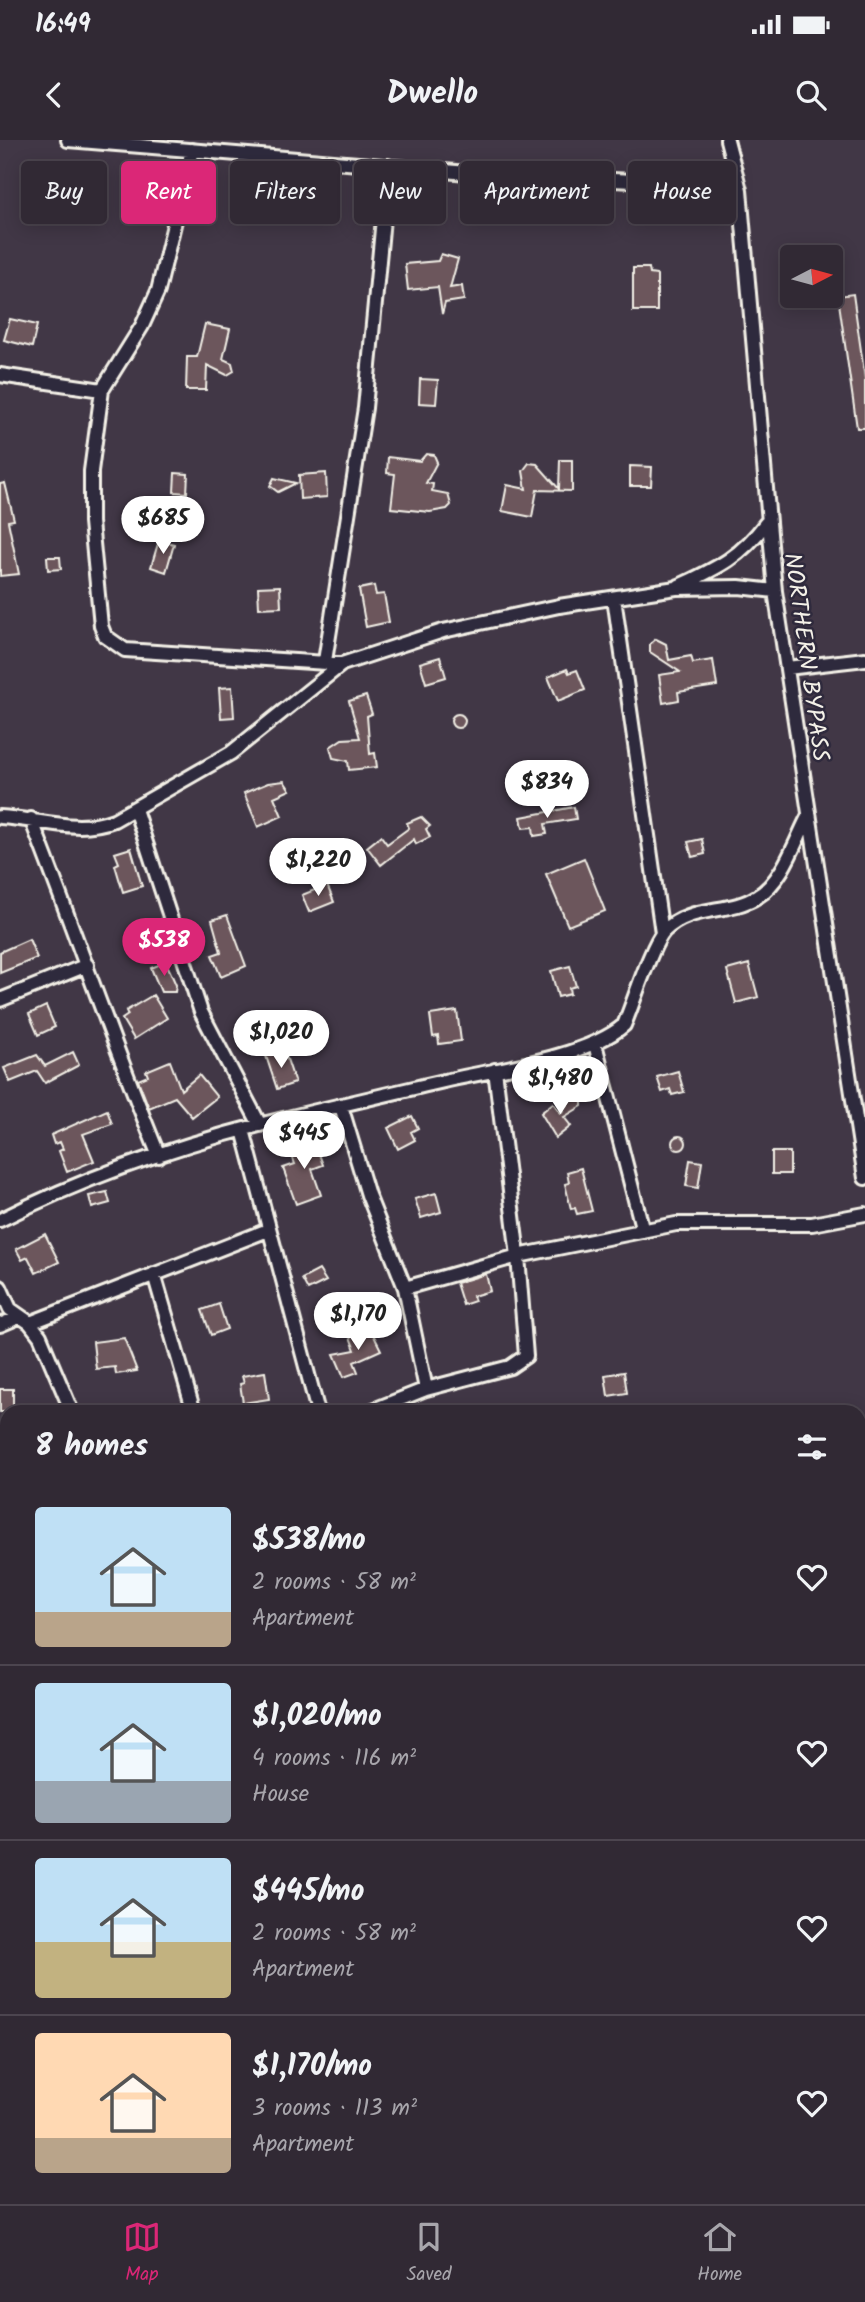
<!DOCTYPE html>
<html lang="en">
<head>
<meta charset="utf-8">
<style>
	body { margin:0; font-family:Kalam,sans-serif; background:#3d3540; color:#f1f3f6; height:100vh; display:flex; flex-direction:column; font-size:26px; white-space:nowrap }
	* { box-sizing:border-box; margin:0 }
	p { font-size:23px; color:#a8a6ac }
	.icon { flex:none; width:38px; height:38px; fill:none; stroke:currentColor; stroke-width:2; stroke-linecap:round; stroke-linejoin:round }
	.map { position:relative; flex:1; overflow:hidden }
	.side { position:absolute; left:0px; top:1265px; width:866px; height:800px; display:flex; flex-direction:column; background:#312934; border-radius:21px 21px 0 0; box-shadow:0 4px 18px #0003,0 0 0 2px #4c454f }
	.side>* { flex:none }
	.banner { position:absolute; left:21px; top:21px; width:824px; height:63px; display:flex; gap:14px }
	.needle { width:46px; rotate:84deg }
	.tools { position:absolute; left:780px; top:105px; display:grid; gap:14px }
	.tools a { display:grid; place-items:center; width:63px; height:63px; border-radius:7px; background:#312934; box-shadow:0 4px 18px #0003,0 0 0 2px #4c454f; font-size:35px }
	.price { position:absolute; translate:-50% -60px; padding:0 16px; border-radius:24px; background:#fff; color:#222; font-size:23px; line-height:46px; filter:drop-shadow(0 2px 4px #0008) }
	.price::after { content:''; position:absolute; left:50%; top:42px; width:21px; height:16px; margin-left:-10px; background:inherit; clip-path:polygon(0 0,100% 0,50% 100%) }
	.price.on { background:#db2777; color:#fff }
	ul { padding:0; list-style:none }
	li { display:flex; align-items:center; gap:21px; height:175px; padding:0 35px }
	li+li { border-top:2px solid #4c454f }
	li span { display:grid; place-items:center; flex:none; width:196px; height:140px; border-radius:7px; color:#555 }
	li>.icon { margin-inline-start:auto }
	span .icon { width:84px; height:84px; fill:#fffc; stroke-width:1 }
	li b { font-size:30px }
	h2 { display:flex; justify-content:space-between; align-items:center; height:84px; padding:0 35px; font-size:30px }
	.pill { padding:0 24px; border-radius:7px; background:#312934; box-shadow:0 4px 18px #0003,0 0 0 2px #4c454f; font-size:24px; line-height:63px }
	.pill.on { background:#db2777; color:#fff }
	.status { display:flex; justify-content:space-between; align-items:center; height:49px; padding:0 35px; background:#312934; direction:ltr }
	.status svg { height:19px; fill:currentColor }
	header { display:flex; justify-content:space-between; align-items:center; height:91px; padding:0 35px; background:#312934; font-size:32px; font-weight:700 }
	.tabs { display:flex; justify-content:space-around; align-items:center; height:98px; border-top:2px solid #4c454f; background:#312934; font-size:19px; color:#a8a6ac }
	.tabs a { display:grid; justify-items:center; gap:4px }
	.tabs .on { color:#db2777 }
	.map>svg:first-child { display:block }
	.building { fill:#6c565b; stroke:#f4f1e8; stroke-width:2 }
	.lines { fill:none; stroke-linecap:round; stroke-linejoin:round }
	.street-casing { stroke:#f4f1e8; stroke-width:18 }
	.street { stroke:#2f2a3d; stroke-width:12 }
	.labels { text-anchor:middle; stroke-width:5; stroke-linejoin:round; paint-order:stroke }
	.street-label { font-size:24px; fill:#f4f1e8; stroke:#2f2a3d }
</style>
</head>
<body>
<div class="status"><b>16:49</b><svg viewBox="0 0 49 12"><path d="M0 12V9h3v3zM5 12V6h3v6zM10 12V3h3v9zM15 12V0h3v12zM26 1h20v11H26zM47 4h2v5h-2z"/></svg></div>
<header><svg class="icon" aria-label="back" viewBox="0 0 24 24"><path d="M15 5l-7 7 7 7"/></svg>Dwello<svg class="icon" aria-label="search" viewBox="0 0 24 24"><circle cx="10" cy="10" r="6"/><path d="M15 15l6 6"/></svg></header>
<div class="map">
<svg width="865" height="2064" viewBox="0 0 865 2064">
	<rect width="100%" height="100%" fill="#413746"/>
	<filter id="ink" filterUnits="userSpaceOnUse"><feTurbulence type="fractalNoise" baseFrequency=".0143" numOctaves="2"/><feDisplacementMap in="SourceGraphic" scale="14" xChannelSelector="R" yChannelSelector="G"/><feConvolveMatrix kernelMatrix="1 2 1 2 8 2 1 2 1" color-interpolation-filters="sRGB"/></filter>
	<g filter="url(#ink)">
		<!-- building -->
		<path class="building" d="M37,26L56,27L55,56L36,55Z
			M441,114L458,119L450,148L462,146L464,160L445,163L442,174L438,147L408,150L405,124L438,121Z
			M633,128H649L650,134L657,135V171H633Z
			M853,154L865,239V288H857L838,156Z
			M10,179L37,185L32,207L4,200Z
			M205,184L230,189L223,219L232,223L234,231L227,235L207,225L206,250H186L187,217H197Z
			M420,239L438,240L436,264L419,263Z
			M426,314L434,315L437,322L426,343L433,344L432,351L448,354L451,365L447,369L430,372L391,368L395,334L387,333L388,317L420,321Z
			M560,320H572V351L537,350L532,377L502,371L507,345L526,349L523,331L529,323L537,324L559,349Z
			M630,326L652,327L651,346H630Z
			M175,333L188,334L187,353L174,352Z
			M326,333L327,357L300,359L299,335Z
			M274,338L296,343L278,352L270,346Z
			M5,343L14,380L8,381L19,434L0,436V344Z
			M159,400L174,404L166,432L151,427Z
			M47,417H60L61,429L48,430Z
			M280,446L281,467L259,468L258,447Z
			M374,446L376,455L384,454L389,482L366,487L359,449Z
			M656,499L666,504L669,520L691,516L693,523L713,520L717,546L678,552L679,560L663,563L659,535L680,532L650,512V504Z
			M440,517L446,537L426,543L420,523Z
			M567,529L569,533L577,530L585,550L558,561L548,537Z
			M232,547L234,577L221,578L219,548Z
			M366,556L372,574L367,576L370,614L375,613L377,627L349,630L348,621L333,618L330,607L342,599L360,598L349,561Z
			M451 581a7 7 0 1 1 14 0a7 7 0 1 1-14 0Z
			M284,641L290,650L274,657L282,676L258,687L244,653L268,643Z
			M574,667L576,679L545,684L547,694L534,696L533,687L523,688L521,677Z
			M421,677L430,686L426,689L430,697L416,704L414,699L381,725L367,707L381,696L387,704L409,688L407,683Z
			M702,699L705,714L692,717L688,702Z
			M131,708L142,746L123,752L115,725L119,723L115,713Z
			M300 724a7 7 0 1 1 14 0a7 7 0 1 1-14 0Z
			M584,718L605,771L568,786L546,734Z
			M327,745L334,762L309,772L302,755Z
			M227,775L246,826L221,837L212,815L221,812L212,780Z
			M29,799L37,818L0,833V812Z
			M166,822L176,845L175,852H161L151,828Z
			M749,824L758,857L736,863L727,830Z
			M570,826L576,846L569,848L570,854L558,857L551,831Z
			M153,855L167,878L134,899L122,879L128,875L126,871Z
			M46,866L55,887L38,895L29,874Z
			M457,871L461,901L439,904L438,896L433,897L430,875Z
			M284,910L295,943L277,949L266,916Z
			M73,912L79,925L45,943L37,931L10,942L4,928L37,915L45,926Z
			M170,921L181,950L199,935L217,957L192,977L175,957L149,968L138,940L148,936L146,931Z
			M678,931L684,952L672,955L670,949L662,952L657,937Z
			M577,957L582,961V966L564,977L571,986L556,998L541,973L553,963L561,973L572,958Z
			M107,970L112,984L83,994L94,1021L67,1032L59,1011L63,1009L60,1002L54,1004L51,995Z
			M412,976L418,988L411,992L415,1000L398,1009L388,988Z
			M672 1003a7 7 0 1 1 14 0a7 7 0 1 1-14 0Z
			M313,998L323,1025L312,1029L321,1055L296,1064L283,1028L295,1024L289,1007Z
			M772,1012H790V1034H772Z
			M690,1020L702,1022L698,1048L686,1046Z
			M581,1028L592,1071L577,1074L575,1068L571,1069L565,1044L569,1043L567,1032Z
			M107,1052L110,1063L92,1068L89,1056Z
			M436,1053L441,1072L421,1078L415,1059Z
			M45,1094L59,1122L36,1133L28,1117L22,1120L16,1109Z
			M319,1130L326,1141L308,1150L302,1139Z
			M486,1134L490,1151L473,1156L475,1161L463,1165L456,1143Z
			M219,1164L227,1189L211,1195L202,1170Z
			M370,1188L381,1210L354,1222L358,1232L344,1237L334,1214L355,1210L350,1197Z
			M124,1198L137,1231L116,1234L115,1227L96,1229L93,1202Z
			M265,1232L269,1259L243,1263L240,1244L244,1243L242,1236Z
			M624,1232L627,1253L608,1256L605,1235Z
			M0,1249H13V1272H0Z"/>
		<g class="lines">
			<defs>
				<path id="street" d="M68,0L468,33L695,44L740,50
					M727,0L740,50L775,451L865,1038
					M192,10L158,151L142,186L102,250L91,331V382L101,486L105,496L125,510L342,524
					M0,235L102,250
					M679,446C717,428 740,418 766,383
					M614,458L662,793
					M325,521L365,268L388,26
					M787,528L865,519
					M135,669L201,872L260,985
					M0,677C39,679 77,694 114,680L231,613L342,524L443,491L559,466L676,448L739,447L775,451
					M31,679C75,791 113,905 159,1016
					M0,860L87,825
					M595,904L643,1091
					M341,966L368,1055L405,1148L426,1249
					M243,990L318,1272
					M0,1080C83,1038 173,1007 263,984C323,969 384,955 444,941C493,930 588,917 624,885C633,865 651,805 664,791C691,764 729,775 758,756C783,741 796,699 809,675
					M154,1134L194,1272
					M0,1147L10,1169L30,1183L40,1196L72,1272
					M405,1148L518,1116L676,1084H812L865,1074
					M30,1183L268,1090
					M0,1185L19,1177
					M368,1272L426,1249L510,1227L526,1216L518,1116L495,930
					M0,1340L7,1341
					M0,1374L7,1369
					M0,1457L7,1469
					M859,1572L865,1573
					M0,1607L7,1604
					M0,1642L7,1667
					M150,2058L153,2064
					M366,2058L369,2064
					M504,2058L507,2064
					M725,2058L728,2064"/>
			</defs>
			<!-- street casing -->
			<use href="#street" class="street-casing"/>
			<!-- street -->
			<use href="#street" class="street"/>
		</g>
	</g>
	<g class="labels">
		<!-- street labels -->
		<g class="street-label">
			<text transform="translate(807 517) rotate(82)" y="8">NORTHERN BYPASS</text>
		</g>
	</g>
</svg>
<div class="tools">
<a><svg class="needle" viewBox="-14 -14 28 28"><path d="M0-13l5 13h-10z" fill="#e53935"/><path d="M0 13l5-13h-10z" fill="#a8a6ac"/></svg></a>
</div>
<b class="price" style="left:163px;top:416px">$685</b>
<b class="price" style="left:547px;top:680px">$834</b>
<b class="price" style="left:318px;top:758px">$1,220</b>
<b class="price on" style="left:164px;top:838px">$538</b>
<b class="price" style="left:281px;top:930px">$1,020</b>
<b class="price" style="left:560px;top:976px">$1,480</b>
<b class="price" style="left:304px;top:1031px">$445</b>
<b class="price" style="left:358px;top:1212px">$1,170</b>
<div class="banner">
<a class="pill">Buy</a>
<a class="pill on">Rent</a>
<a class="pill">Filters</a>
<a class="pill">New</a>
<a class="pill">Apartment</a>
<a class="pill">House</a>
</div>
<section class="side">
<h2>8 homes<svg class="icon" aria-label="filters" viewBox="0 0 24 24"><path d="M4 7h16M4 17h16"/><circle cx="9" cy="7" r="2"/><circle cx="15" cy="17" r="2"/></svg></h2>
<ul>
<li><span style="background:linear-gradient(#bfe0f5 75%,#b9a48a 0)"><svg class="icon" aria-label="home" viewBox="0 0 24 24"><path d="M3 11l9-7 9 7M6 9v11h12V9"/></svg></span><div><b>$538/mo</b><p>2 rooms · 58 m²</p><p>Apartment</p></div><svg class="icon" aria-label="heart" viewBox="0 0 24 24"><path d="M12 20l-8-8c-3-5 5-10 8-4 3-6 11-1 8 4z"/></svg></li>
<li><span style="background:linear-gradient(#bfe0f5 70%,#9aa5b1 0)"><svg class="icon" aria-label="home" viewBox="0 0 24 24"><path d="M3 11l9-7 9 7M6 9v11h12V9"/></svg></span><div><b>$1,020/mo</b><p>4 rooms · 116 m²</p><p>House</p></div><svg class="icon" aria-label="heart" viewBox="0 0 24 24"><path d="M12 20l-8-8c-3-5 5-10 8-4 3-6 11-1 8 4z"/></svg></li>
<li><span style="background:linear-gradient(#bfe0f5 60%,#c2b280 0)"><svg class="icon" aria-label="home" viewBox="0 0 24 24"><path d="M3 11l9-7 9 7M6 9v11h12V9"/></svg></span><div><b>$445/mo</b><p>2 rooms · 58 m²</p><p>Apartment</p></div><svg class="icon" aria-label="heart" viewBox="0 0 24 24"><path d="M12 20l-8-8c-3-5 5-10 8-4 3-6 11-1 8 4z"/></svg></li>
<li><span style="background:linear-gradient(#ffd9b3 75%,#b9a48a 0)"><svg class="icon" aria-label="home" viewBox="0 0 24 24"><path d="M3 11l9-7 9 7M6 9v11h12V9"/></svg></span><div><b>$1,170/mo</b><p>3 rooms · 113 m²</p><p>Apartment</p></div><svg class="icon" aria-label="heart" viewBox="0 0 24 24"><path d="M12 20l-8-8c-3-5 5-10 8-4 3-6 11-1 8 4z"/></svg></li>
</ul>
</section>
</div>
<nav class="tabs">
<a class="on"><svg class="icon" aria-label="map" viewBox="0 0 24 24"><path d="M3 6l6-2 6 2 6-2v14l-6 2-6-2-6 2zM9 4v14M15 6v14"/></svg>Map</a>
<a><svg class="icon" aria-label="saved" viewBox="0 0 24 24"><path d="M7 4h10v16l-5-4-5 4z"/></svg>Saved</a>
<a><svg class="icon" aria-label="home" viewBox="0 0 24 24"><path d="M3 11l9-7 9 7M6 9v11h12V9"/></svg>Home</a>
</nav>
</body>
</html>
